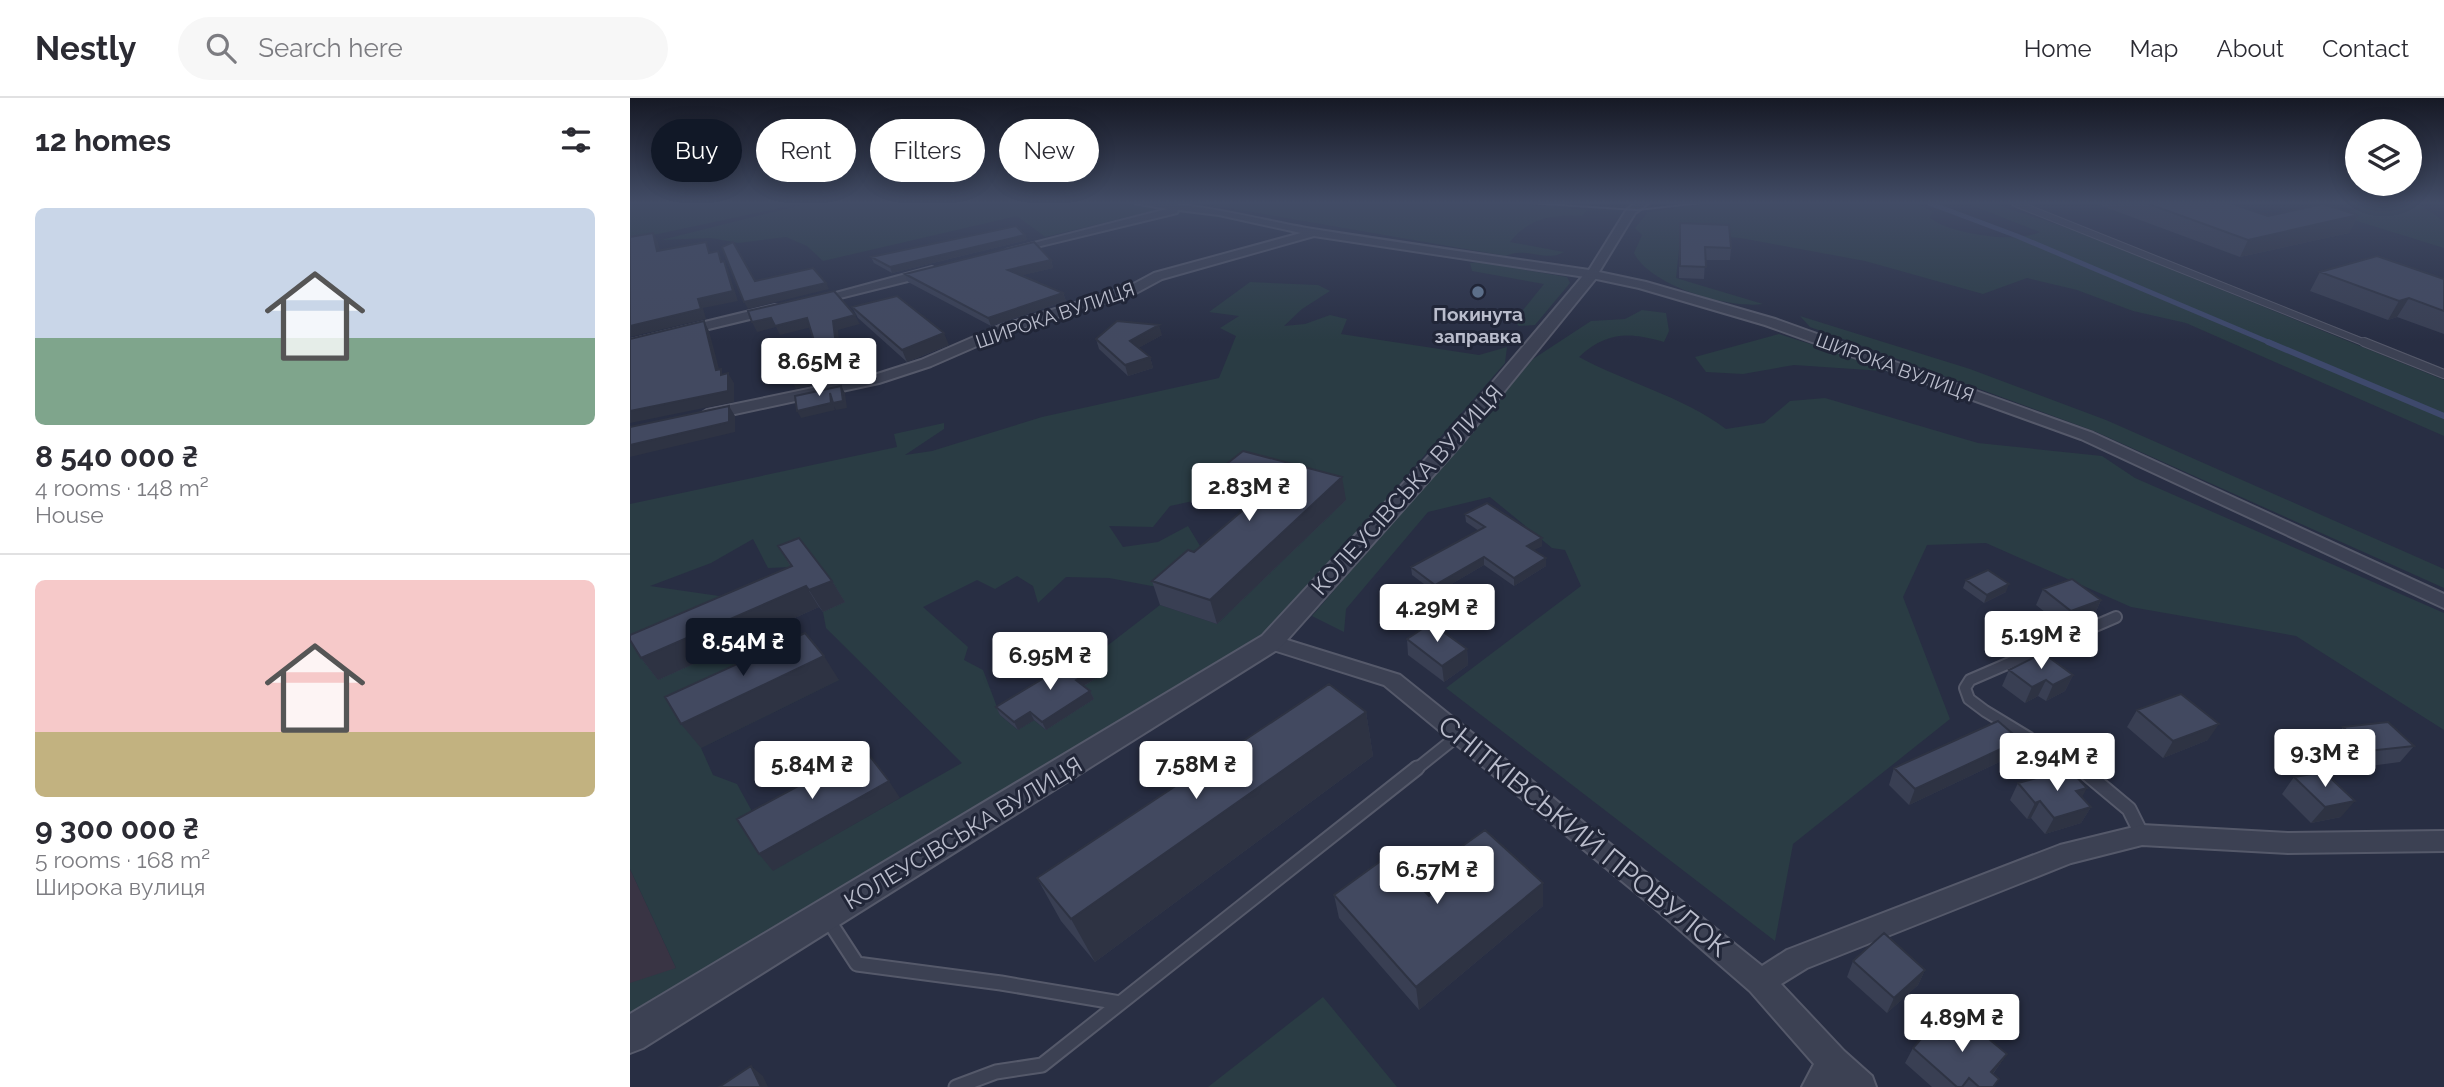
<!DOCTYPE html>
<html lang="en">
<head>
<meta charset="utf-8">
<style>
	body { margin:0; font-family:Raleway,sans-serif; background:#f7f7f7; color:#2b2b33; height:100vh; display:flex; flex-direction:column; font-size:26px; white-space:nowrap }
	* { box-sizing:border-box; margin:0 }
	p { font-size:23px; color:#7c7c81 }
	.icon { flex:none; width:38px; height:38px; fill:none; stroke:currentColor; stroke-width:2; stroke-linecap:round; stroke-linejoin:round }
	.map { position:relative; flex:1; overflow:hidden }
	.drawer { display:flex; flex-direction:column; background:#fff; width:630px }
	.drawer>* { flex:none }
	.top-card { position:absolute; left:21px; top:21px; width:665px; height:63px; display:flex; gap:14px }
	.controls { position:absolute; left:1715px; top:21px; display:grid; gap:14px }
	.controls a { display:grid; place-items:center; width:77px; height:77px; border-radius:50%; background:#fff; box-shadow:0 4px 18px #0003; font-size:35px }
	.price { position:absolute; translate:-50% -60px; padding:0 16px; border-radius:7px; background:#fff; color:#222; font-size:23px; line-height:46px; filter:drop-shadow(0 2px 4px #0008) }
	.price::after { content:''; position:absolute; left:50%; top:42px; width:21px; height:16px; margin-left:-10px; background:inherit; clip-path:polygon(0 0,100% 0,50% 100%) }
	.price.current { background:#111827; color:#fff }
	ul { padding:0; list-style:none }
	li { display:grid; align-content:center; gap:14px; height:371px; padding:0 35px }
	li+li { border-top:2px solid #e1e1e2 }
	li span { display:grid; place-items:center; height:217px; border-radius:10px; color:#555 }
	li>.icon { margin-inline-start:auto }
	span .icon { width:126px; height:126px; fill:#fffc; stroke-width:1 }
	li b { font-size:30px }
	h2 { display:flex; justify-content:space-between; align-items:center; height:84px; padding:0 35px; font-size:30px }
	.chip { padding:0 24px; border-radius:32px; background:#fff; box-shadow:0 4px 18px #0003; font-size:24px; line-height:63px }
	.chip.current { background:#111827; color:#fff }
	header { display:flex; align-items:center; gap:42px; box-sizing:border-box; height:98px; padding:0 35px; background:#fff; border-bottom:2px solid #e1e1e2 }
	header strong { font-size:33px }
	nav { display:flex; gap:38px; margin-inline-start:auto; font-size:24px }
	.search { width:490px; height:63px; background:#f7f7f7; display:flex; align-items:center; gap:18px; box-sizing:border-box; padding:0 24px; border-radius:38px; color:#7c7c81; font-size:26px }
	main { display:flex; flex:1; min-height:0 }
	.map>svg:first-child { display:block }
	.medical { fill:#393444 }
	.green { fill:#2a3c44; fill-rule:evenodd }
	.lines { fill:none; stroke-linecap:round; stroke-linejoin:round }
	.stream-far1 { stroke:#3e496c; stroke-width:5 }
	.stream { stroke:#3e496c; stroke-width:6 }
	.service-far3-casing { stroke:#55596a; stroke-width:8 }
	.service-far2-casing { stroke:#55596a; stroke-width:10 }
	.service-far1-casing { stroke:#55596a; stroke-width:14 }
	.service-casing { stroke:#55596a; stroke-width:17 }
	.minor-casing { stroke:#55596a; stroke-width:4 }
	.tertiary-casing { stroke:#55596a; stroke-width:4 }
	.service-far3 { stroke:#3c4153; stroke-width:6 }
	.service-far2 { stroke:#3c4153; stroke-width:8 }
	.service-far1 { stroke:#3c4153; stroke-width:10 }
	.service { stroke:#3c4153; stroke-width:13 }
	.minor { fill:#3c4153; fill-rule:evenodd }
	.tertiary { fill:#3c4153; fill-rule:evenodd }
	.tram { stroke:#5f657a; stroke-width:2 }
	.wall { fill:#393f53 }
	.shaded-wall { fill:#2e3343 }
	.building { fill:#424960; stroke:#2e3343; stroke-width:2 }
	.service-dot { fill:#5c6f8a; stroke:#212638; stroke-width:2.5 }
	.labels { text-anchor:middle; stroke-width:6; stroke-linejoin:round; paint-order:stroke }
	.far-poi-label { font-size:19px; font-weight:bold; fill:#babdcc; stroke:#212638 }
	.far-street-label { font-size:19px; fill:#babdcc; stroke:#212638 }
	.street-label { font-size:23px; fill:#babdcc; stroke:#212638 }
	.near-street-label { font-size:28px; fill:#babdcc; stroke:#212638 }
</style>
</head>
<body>
<header>
<strong>Nestly</strong>
<div class="search"><svg class="icon" aria-label="search" viewBox="0 0 24 24"><circle cx="10" cy="10" r="6"/><path d="M15 15l6 6"/></svg>Search here</div>
<nav><a>Home</a><a>Map</a><a>About</a><a>Contact</a></nav>
</header>
<main>
<section class="drawer">
<h2>12 homes<svg class="icon" aria-label="filters" viewBox="0 0 24 24"><path d="M4 7h16M4 17h16"/><circle cx="9" cy="7" r="2"/><circle cx="15" cy="17" r="2"/></svg></h2>
<ul>
<li><span style="background:linear-gradient(#c9d6e8 60%,#7fa58c 0)"><svg class="icon" aria-label="home" viewBox="0 0 24 24"><path d="M3 11l9-7 9 7M6 9v11h12V9"/></svg></span><div><b>8 540 000 ₴</b><p>4 rooms · 148 m²</p><p>House</p></div></li>
<li><span style="background:linear-gradient(#f6c9c9 70%,#c2b280 0)"><svg class="icon" aria-label="home" viewBox="0 0 24 24"><path d="M3 11l9-7 9 7M6 9v11h12V9"/></svg></span><div><b>9 300 000 ₴</b><p>5 rooms · 168 m²</p><p>Широка вулиця</p></div></li>
</ul>
</section>
<div class="map">
<svg width="1814" height="989" viewBox="0 0 1814 989">
	<rect width="100%" height="100%" fill="#282e43"/>
	<!-- medical -->
	<path class="medical" d="M0,771L46,870L0,897Z"/>
	<!-- green -->
	<path class="green" d="M0,105L158,106L173,105L0,142Z
		M179,105H477L535,110L415,139L387,118L193,163L177,148L156,139L109,145L81,140L31,142Z
		M580,105H878L957,112L952,118C923,116 899,120 880,144L934,154C916,165 895,148 876,158L575,106Z
		M1082,105H1283L1302,113L1300,120C1321,136 1386,146 1410,134L1336,105H1362L1446,133L1814,282V338L1556,225L1503,213L1447,192L1397,180L1353,196L1235,163L1110,140L1097,139L1049,152L1046,180L1133,206C1099,211 1020,188 1004,155L1012,137L1005,130L1018,114Z
		M1735,105H1787L1814,123V150L1701,115L1727,112Z
		M848,164L937,179L940,185L905,227L889,228L884,223L914,186L842,173L840,165Z
		M620,184L688,187L700,193L672,211L654,228L675,226L700,217L717,221L711,236L849,257L877,249L875,265L631,545L0,926V885L46,870L0,771V406L267,349L264,336L314,325V331L275,357L302,353L412,319L589,280L606,238L590,230L609,218L579,214ZM591,397L715,402L587,526L530,507L455,565L470,578L450,590L416,632L404,622L388,632L370,617L353,572L334,562L338,549L293,509L347,482L365,491L387,478L403,488L408,505L436,479L479,480L527,489L558,468L570,448L558,428L528,444L493,449L479,428L523,429L540,408ZM123,441L138,470L161,469L193,514L196,530L332,665L143,772L124,717L107,686L83,677L71,650L209,582L190,558L158,543L161,522L96,499L20,488L81,465Z
		M1012,212L1036,215L1039,233L1034,244C999,234 977,233 949,259C997,285 1052,298 1096,331L1134,325L1160,303L1195,300L1348,345L1472,358L1505,380L1814,515V632L1666,538L1501,509L1356,445L1297,447L1273,499L1320,621L1163,746L1145,843L816,590L951,488L935,452L922,450L860,399L798,414L716,511L714,534L682,518L903,261L961,223L995,221Z
		M1170,218L1340,271L1476,322L1814,471V490L1464,333L1180,229Z
		M1149,236L1268,274L1164,267L1113,276L1076,274L1065,259Z
		M693,899L767,989H578Z"/>
	<g class="lines">
		<!-- stream-far1 -->
		<path class="stream-far1" d="M1299,105L1387,138L1643,246"/>
		<!-- stream -->
		<path class="stream" d="M1638,244L1814,318"/>
		<defs>
			<path id="service-far3" d="M1385,105L1738,246"/>
			<path id="service-far2" d="M1734,244L1814,276"/>
			<path id="service-far1" d="M785,672L830,636
				M1452,672L1355,613L1339,601L1335,590L1340,582L1486,519"/>
			<path id="service" d="M1450,670L1499,711L1512,737
				M197,820L227,866L371,885L490,905
				M326,989L366,974L412,967L787,670"/>
			<path id="minor" d="M504,105C568,103 626,122 689,132C778,146 869,159 959,172L997,111L1007,105H1019L1005,115L969,174L1016,184L1145,221L1463,335L1814,496V510L1451,341L1135,227L1009,190L962,180L684,138L532,181L506,195L379,234L301,268L249,285L77,322L69,317L77,312L241,278L291,262L369,228L498,189L524,175L671,135L589,117L548,112L547,115L382,155L376,152L537,111Z
				M302,169L308,173L306,176L182,207L176,203Z
				M145,207L149,208V214L0,250V242Z
				M641,537L770,577L1132,868L1157,852L1430,747L1512,727L1658,735L1814,733V753L1658,755L1512,747L1441,765L1177,870L1151,886L1214,953L1242,978L1246,989H1172L1184,966L1120,893L1021,807L754,587L634,549L631,544L634,539Z"/>
			<path id="tertiary" d="M962,171L967,173L970,176L967,179L833,344L650,550L13,950L0,955V916L632,538L819,336L957,173Z"/>
		</defs>
		<!-- service-far3 casing -->
		<use href="#service-far3" class="service-far3-casing"/>
		<!-- service-far2 casing -->
		<use href="#service-far2" class="service-far2-casing"/>
		<!-- service-far1 casing -->
		<use href="#service-far1" class="service-far1-casing"/>
		<!-- service casing -->
		<use href="#service" class="service-casing"/>
		<!-- minor casing -->
		<use href="#minor" class="minor-casing"/>
		<!-- tertiary casing -->
		<use href="#tertiary" class="tertiary-casing"/>
		<!-- service-far3 -->
		<use href="#service-far3" class="service-far3"/>
		<!-- service-far2 -->
		<use href="#service-far2" class="service-far2"/>
		<!-- service-far1 -->
		<use href="#service-far1" class="service-far1"/>
		<!-- service -->
		<use href="#service" class="service"/>
		<!-- minor -->
		<use href="#minor" class="minor"/>
		<!-- tertiary -->
		<use href="#tertiary" class="tertiary"/>
		<!-- tram -->
		<path class="tram" d="M899,105L1007,112L1072,105"/>
	</g>
	<!-- wall -->
	<path class="wall" d="M1464,105H1600L1638,118L1728,117L1719,135L1610,159Z
		M1050,125L1101,150L1100,162H1075L1074,181L1049,180V137Z
		M395,137L397,142L262,175L244,165L241,159Z
		M421,162L423,170L392,177L433,195L436,203L361,228L278,184L275,176Z
		M1690,174L1814,181V236L1767,219L1758,222L1680,193Z
		M222,209L319,247L277,264L228,220Z
		M532,237L508,250L520,259L523,270L498,278L469,251L466,241Z
		M585,375L716,402L587,526L530,507L522,483L564,454L620,406L591,397Z
		M835,416L912,440V448L903,452L916,468L884,488L854,467L806,495L782,477L781,469L849,433L836,424Z
		M148,448L202,483L215,504L193,514L189,509L28,582L11,560L161,469Z
		M1336,482L1376,494L1354,505L1333,490Z
		M1413,491L1471,502L1464,518L1434,529L1406,507Z
		M777,541L837,551L838,567L814,584L778,557Z
		M468,569L471,577L454,588L460,593L464,601L416,632L404,622L388,632L370,617L366,609Z
		M1379,572L1443,577L1435,593L1416,603L1408,598L1395,605L1372,588Z
		M1507,612L1578,642L1533,660L1497,629Z
		M736,614L743,658L465,864L431,823L407,780Z
		M1713,629L1784,648L1770,664L1725,670L1701,646Z
		M1382,658L1279,707L1259,687L1264,670Z
		M1664,679L1711,719L1681,725L1652,696Z
		M1388,685L1452,699L1461,709L1451,725L1415,736L1401,720L1397,721L1380,702Z
		M824,754L913,808L789,912L709,820L704,797L799,798L826,777Z
		M1223,863L1295,872L1288,887L1257,915L1217,879Z
		M1309,941L1377,956L1363,976L1364,989H1302L1275,965L1283,950Z"/>
	<!-- shaded-wall -->
	<path class="shaded-wall" d="M1728,117L1719,135L1610,159L1618,142Z
		M23,135L28,144L32,162L27,153Z
		M395,137L397,142L262,175L260,169Z
		M421,162L423,170L381,180L378,172Z
		M94,163L98,172L108,203L73,210L76,221L0,239V228Z
		M196,185L199,191L118,211L114,204Z
		M433,195L436,203L361,228L358,220Z
		M1779,200L1767,219L1758,222L1769,203Z
		M225,217L230,226L208,232L213,281L166,291L161,281L209,272L203,223Z
		M141,220H177L182,229L150,237L146,229L127,234L122,224Z
		M74,223L79,233L92,282L86,272Z
		M529,227L532,237L503,253L500,243Z
		M314,235L319,247L277,264L272,252Z
		M520,259L523,270L498,278L495,267Z
		M98,275L104,285V304L0,325V313Z
		M211,288L215,295L217,310L206,312L204,308L205,312L171,320L167,313Z
		M99,308L105,318V334L0,359V347Z
		M712,379L716,402L587,526L580,502Z
		M912,440V448L897,456V448Z
		M854,459V467L806,495L805,487Z
		M916,460V468L884,488V480Z
		M202,483L215,504L193,514L179,492Z
		M1379,486L1376,494L1354,505L1357,497Z
		M176,488L189,509L28,582L11,560Z
		M1471,502L1464,518L1434,529L1441,513Z
		M837,551L838,567L814,584L812,568Z
		M194,558L209,582L71,650L51,626Z
		M468,569L471,577L450,590L446,582Z
		M1443,577L1435,593L1416,603L1423,587Z
		M1416,582L1408,598L1395,605L1402,589Z
		M460,593L464,601L416,632L412,624Z
		M400,614L404,622L388,632L384,624Z
		M736,614L743,658L465,864L441,821Z
		M1589,626L1578,642L1533,660L1543,643Z
		M1390,642L1382,658L1279,707L1285,691Z
		M259,683L270,700L143,773L129,756Z
		M1457,690L1448,707L1446,693Z
		M1410,703L1401,720L1397,721L1405,705Z
		M1725,703L1711,719L1681,725L1695,709Z
		M1461,709L1451,725L1415,736L1424,720Z
		M913,785V808L789,912L786,889Z
		M1295,872L1288,887L1257,915L1264,900Z
		M1377,956L1367,970L1351,989L1361,974Z
		M121,968L133,978L138,989H131Z"/>
	<!-- building -->
	<path class="building" d="M1516,105H1600L1638,118L1693,106L1728,117L1618,142Z
		M1050,125L1099,127L1101,150L1075,149L1076,169L1050,168Z
		M386,128L395,137L260,169L241,159Z
		M23,135L27,153L76,144L79,155L88,153L91,164L94,163L103,193L68,201L71,211L0,228V139Z
		M103,144L125,183L183,170L196,185L114,204L92,149Z
		M404,144L421,162L378,172L433,195L358,220L275,176Z
		M1747,158L1814,181V213L1779,200L1769,203L1690,174Z
		M204,193L225,217L203,223L209,272L161,281L159,265L189,259L177,220L145,228L141,220L122,224L118,213Z
		M267,198L314,235L272,252L222,209Z
		M74,223L86,272L91,271V277L98,275V293L0,313V241Z
		M487,223L529,227L500,243L520,259L495,267L466,241Z
		M211,288L213,303L203,305L200,295L201,305L167,313L165,298Z
		M99,308V324L0,347V329Z
		M613,353L712,379L580,502L522,483L558,452L564,454L639,390L585,375Z
		M857,405L912,440L897,448L916,460L884,480L854,459L805,487L781,469L855,429L835,416Z
		M169,440L202,483L179,492L176,488L11,560L0,542V537L162,468L148,448Z
		M1358,472L1379,486L1357,497L1336,482Z
		M1442,481L1471,502L1441,513L1413,491Z
		M801,525L837,551L812,568L777,541Z
		M175,535L194,558L51,626L35,599Z
		M1413,555L1443,577L1423,587L1416,582L1402,589L1379,572Z
		M452,557L468,569L446,582L460,593L412,624L400,614L384,624L366,609Z
		M699,586L736,614L441,821L407,780Z
		M1551,596L1589,626L1543,643L1507,612Z
		M1368,623L1390,642L1285,691L1264,670Z
		M1758,624L1784,648L1738,653L1713,629Z
		M235,652L259,683L129,756L107,721Z
		M1439,671L1457,690L1446,693L1461,709L1424,720L1410,703L1405,705L1388,685Z
		M1694,674L1725,703L1695,709L1664,679Z
		M855,732L913,785L786,889L704,797L759,757L799,798L838,768L824,754Z
		M1254,835L1295,872L1264,900L1223,863Z
		M1330,917L1377,956L1361,974L1369,981L1363,989H1349L1339,980L1332,989H1327L1283,950L1299,932L1309,941Z
		M121,968L131,989H89Z"/>
	<!-- sky -->
	<linearGradient id="sky" x2="0" y2="1"><stop stop-color="#161925"/><stop offset="0.43" stop-color="#424c66"/><stop offset="1" stop-color="#424c66" stop-opacity="0"/></linearGradient>
	<rect width="1814" height="243" fill="url(#sky)"/>
	<!-- markers -->
	<circle class="service-dot" cx="848" cy="194" r="7"/>
	<g class="labels">
		<!-- far-poi labels -->
		<g class="far-poi-label">
			<text x="848" y="223">Покинута<tspan x="848" dy="22">заправка</tspan></text>
		</g>
		<!-- far-street labels -->
		<g class="far-street-label">
			<text transform="translate(425 217) rotate(-19)" y="7">ШИРОКА ВУЛИЦЯ</text>
			<text transform="translate(1265 269) rotate(20)" y="7">ШИРОКА ВУЛИЦЯ</text>
		</g>
		<!-- street labels -->
		<g class="street-label">
			<text transform="translate(777 392) rotate(-48)" y="8">КОЛЕУСІВСЬКА ВУЛИЦЯ</text>
			<text transform="translate(333 735) rotate(-31)" y="8">КОЛЕУСІВСЬКА ВУЛИЦЯ</text>
		</g>
		<!-- near-street labels -->
		<g class="near-street-label">
			<text transform="translate(954 738) rotate(39)" y="10">СНІТКІВСЬКИЙ ПРОВУЛОК</text>
		</g>
	</g>
</svg>
<div class="controls">
<a><svg class="icon" aria-label="layers" viewBox="0 0 24 24"><path d="M12 4l9 5-9 5-9-5zM3 14l9 5 9-5"/></svg></a>
</div>
<b class="price" style="left:189px;top:300px">8.65M ₴</b>
<b class="price" style="left:619px;top:425px">2.83M ₴</b>
<b class="price" style="left:807px;top:546px">4.29M ₴</b>
<b class="price" style="left:1411px;top:573px">5.19M ₴</b>
<b class="price current" style="left:113px;top:580px">8.54M ₴</b>
<b class="price" style="left:420px;top:594px">6.95M ₴</b>
<b class="price" style="left:1695px;top:691px">9.3M ₴</b>
<b class="price" style="left:1427px;top:695px">2.94M ₴</b>
<b class="price" style="left:182px;top:703px">5.84M ₴</b>
<b class="price" style="left:566px;top:703px">7.58M ₴</b>
<b class="price" style="left:807px;top:808px">6.57M ₴</b>
<b class="price" style="left:1332px;top:956px">4.89M ₴</b>
<div class="top-card">
<a class="chip current">Buy</a>
<a class="chip">Rent</a>
<a class="chip">Filters</a>
<a class="chip">New</a>
</div>
</div>
</main>
</body>
</html>
